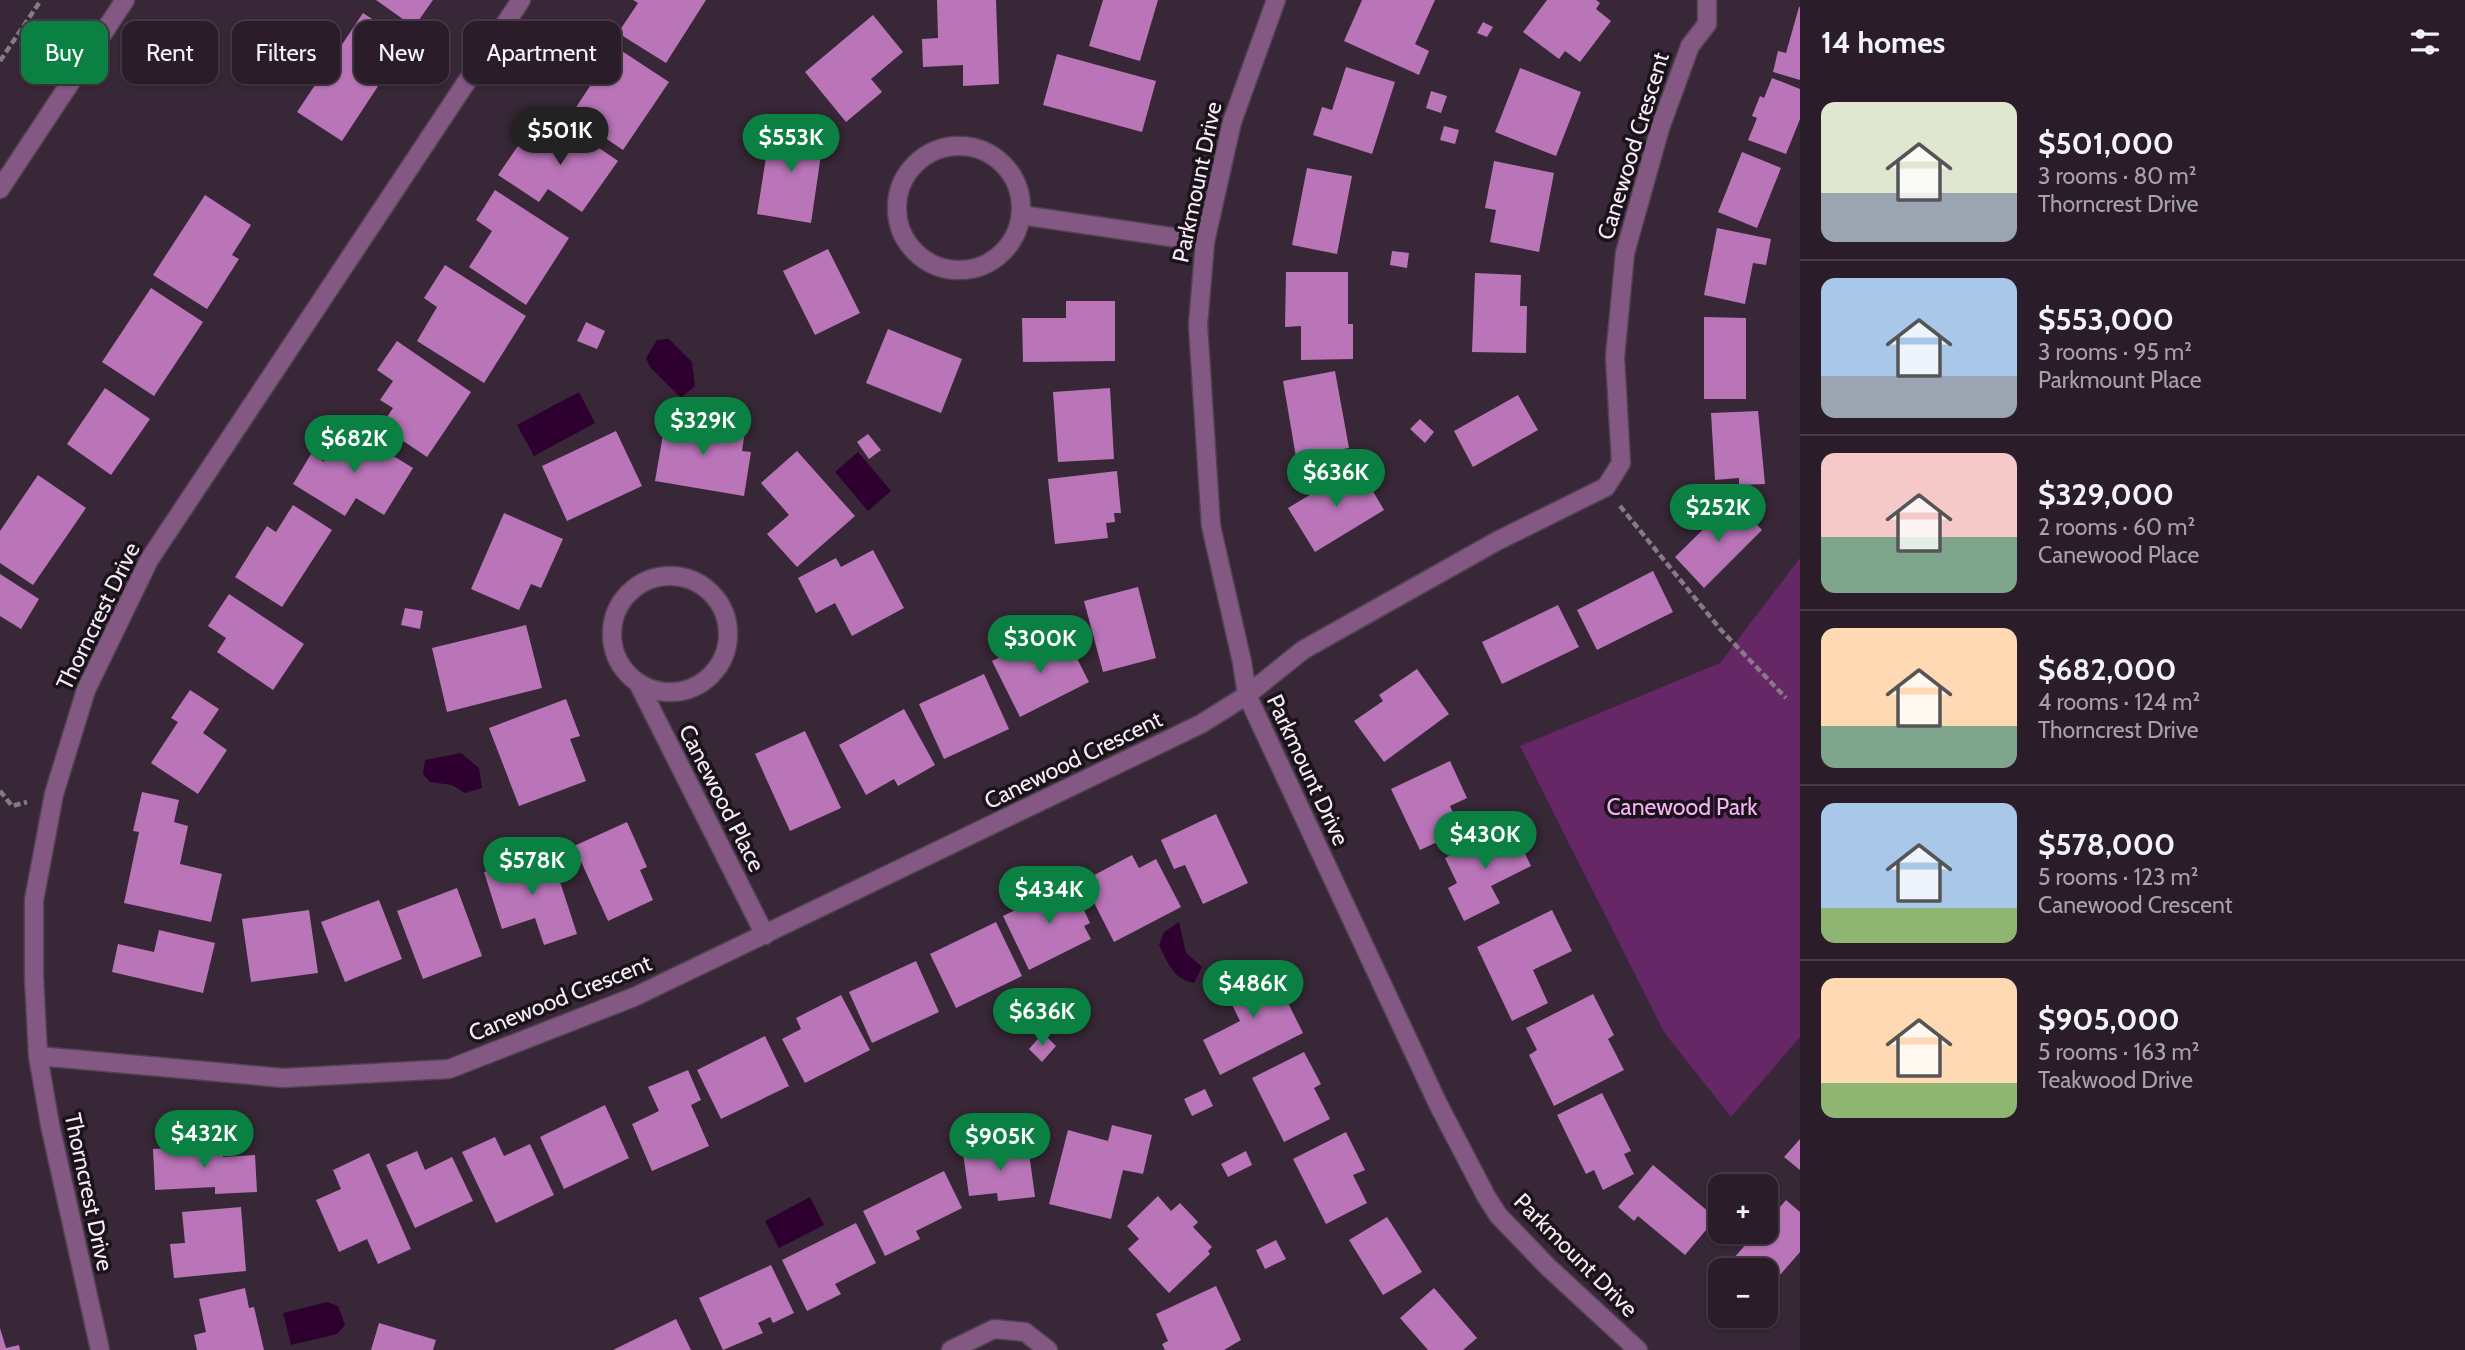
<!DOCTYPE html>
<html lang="en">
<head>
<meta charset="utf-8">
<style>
	body { margin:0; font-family:Cabin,sans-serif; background:#362a35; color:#f1f3f6; height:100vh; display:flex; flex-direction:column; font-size:26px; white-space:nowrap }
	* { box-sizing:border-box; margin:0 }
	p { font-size:23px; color:#a5a2a8 }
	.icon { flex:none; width:38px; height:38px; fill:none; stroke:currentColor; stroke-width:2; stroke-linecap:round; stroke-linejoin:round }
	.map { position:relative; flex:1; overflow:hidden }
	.details { display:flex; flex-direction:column; background:#2a1d29; width:665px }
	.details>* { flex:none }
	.guide { position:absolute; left:21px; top:21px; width:665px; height:63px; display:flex; gap:14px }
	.buttons { position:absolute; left:1708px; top:1174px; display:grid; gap:14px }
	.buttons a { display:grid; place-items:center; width:70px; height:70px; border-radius:14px; background:#2a1d29; box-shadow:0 2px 5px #0004,0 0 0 2px #463b46; font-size:35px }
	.price { position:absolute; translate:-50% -60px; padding:0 16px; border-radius:24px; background:#0b8043; color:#fff; font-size:23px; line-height:46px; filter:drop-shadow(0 2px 4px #0008) }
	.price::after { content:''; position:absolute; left:50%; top:42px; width:21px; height:16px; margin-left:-10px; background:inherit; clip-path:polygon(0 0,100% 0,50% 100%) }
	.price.current { background:#222; color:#fff }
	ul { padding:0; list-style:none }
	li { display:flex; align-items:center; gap:21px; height:175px; padding:0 21px }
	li+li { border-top:2px solid #463b46 }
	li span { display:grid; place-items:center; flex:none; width:196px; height:140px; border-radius:14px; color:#555 }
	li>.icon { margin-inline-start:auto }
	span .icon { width:84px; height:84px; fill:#fffc; stroke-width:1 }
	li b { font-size:30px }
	h2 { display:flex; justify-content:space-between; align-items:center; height:84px; padding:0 21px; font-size:30px }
	.tag { padding:0 24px; border-radius:14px; background:#2a1d29; box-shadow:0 2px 5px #0004,0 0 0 2px #463b46; font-size:24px; line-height:63px }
	.tag.current { background:#0b8043; color:#fff }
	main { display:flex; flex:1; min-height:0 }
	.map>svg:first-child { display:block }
	.green { fill:#652766 }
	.water { fill:#2e0030 }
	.building { fill:#ba75b9 }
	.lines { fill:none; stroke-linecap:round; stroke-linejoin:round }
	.minor-casing { stroke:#534352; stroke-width:21 }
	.path { stroke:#887987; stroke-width:4.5; stroke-dasharray:7 3.5; stroke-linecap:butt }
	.minor { stroke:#835883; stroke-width:18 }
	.labels { text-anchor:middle; stroke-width:7; stroke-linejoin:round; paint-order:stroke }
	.street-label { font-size:23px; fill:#f8ecf7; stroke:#1a131a }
	.park-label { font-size:23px; fill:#fab2f9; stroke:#1a131a }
</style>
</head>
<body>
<main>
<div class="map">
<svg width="1800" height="1350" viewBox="0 0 1800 1350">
	<rect width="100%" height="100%" fill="#382737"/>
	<!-- green -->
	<path class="green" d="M1800,558V1037L1731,1117L1664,1032L1520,746L1720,663Z"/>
	<!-- water -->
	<path class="water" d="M669,339L692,362L695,386L681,398L650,367L646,358L657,340Z
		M579,392L595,423L534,456L517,425Z
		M858,452L891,491L868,511L835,472Z
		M461,753L479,768L482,788L465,793L452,785L430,782L423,774L425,760Z
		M1179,922L1186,953L1202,967L1194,983C1173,979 1168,963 1159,945L1164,932Z
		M810,1197L824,1225L779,1248L765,1221Z
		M327,1302L338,1306L345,1325L337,1334L291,1345L283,1313Z"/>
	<!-- building -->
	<path class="building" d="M376,0H433L414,27Z
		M633,0H706L666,63L618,33L638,3Z
		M937,0H996L999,84L963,86V65L923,67L922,39L938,38Z
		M1103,0H1158L1140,61L1089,46Z
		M1362,0H1435L1415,44L1429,51L1419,75L1344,41Z
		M1547,0H1596L1600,3L1596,9L1611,21L1580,62L1565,51L1559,59L1523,32Z
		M1799,7H1800V80L1773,72L1778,51L1786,53Z
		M363,13L407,42L342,141L297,112Z
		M873,15L903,52L871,79L882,92L846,122L805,72Z
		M1483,22L1493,27L1487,37L1477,33Z
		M599,36L669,82L623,150L571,115L596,77L579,66Z
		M1057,54L1156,81L1142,132L1043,105Z
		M1346,67L1395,82L1372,154L1313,135L1322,107L1332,110Z
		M1520,68L1581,92L1556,156L1495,132Z
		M1772,78L1800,89V119L1786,154L1748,140L1757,118L1752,116L1760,96L1764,98Z
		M1431,91L1447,96L1441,113L1426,108Z
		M557,119L618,161L582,212L548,189L539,202L498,175L520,143L534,153Z
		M771,126L824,134L811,223L757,214Z
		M1444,126L1459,130L1455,144L1440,140Z
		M1742,152L1781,168L1757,228L1718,212Z
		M1494,161L1554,173L1539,252L1490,242L1496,210L1485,208Z
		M1307,168L1352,176L1337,254L1292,245Z
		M495,190L569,238L526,305L469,267L492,231L476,220Z
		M205,195L251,225L232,255L239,259L207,309L153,275Z
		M1717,228L1771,239L1766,265L1753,263L1745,304L1704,295Z
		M828,249L860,313L815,335L783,271Z
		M1392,251L1409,253L1407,268L1390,265Z
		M445,265L526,316L484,383L417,341L437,307L424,298Z
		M1286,272H1348V324H1353V359L1301,360V326L1285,327Z
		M1475,273L1521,275L1520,306H1527L1526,353L1472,352Z
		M151,288L203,322L154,396L102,362Z
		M1066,301H1115V361L1023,362L1022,318H1066Z
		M1704,317L1746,318V399H1704Z
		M586,322L605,331L597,349L577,341Z
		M888,329L962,359L941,413L866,383Z
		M397,341L471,392L427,457L381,426L393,408L380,400L393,381L377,370Z
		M1335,371L1349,448L1296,457L1283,381Z
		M105,388L150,419L111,475L67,444Z
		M1110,388L1114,459L1058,462L1053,392Z
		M1518,395L1538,430L1473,467L1454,431Z
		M1758,411L1765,484L1739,485V478L1715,480L1711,413Z
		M666,417L745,431L742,451L751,452L744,496L655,481Z
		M1420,419L1434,432L1425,443L1410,429Z
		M346,427L413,468L384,515L356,498L345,516L293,484L311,454L324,462Z
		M616,431L642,486L567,521L542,466Z
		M868,434L881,450L869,459L857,442Z
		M797,451L855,516L797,567L767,534L789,515L761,483Z
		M1358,466L1384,510L1315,552L1288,508Z
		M1117,471L1121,513H1114L1115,522L1106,523L1108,538L1055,544L1048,479Z
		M38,475L86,508L33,585L0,563V531Z
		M1733,500L1762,530L1704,588L1675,557Z
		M293,505L332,530L282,607L235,577L267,526L276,532Z
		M504,513L563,539L541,588L531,584L519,610L471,589Z
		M873,550L904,608L852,636L835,603L816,613L798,578L836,558L841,567Z
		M1653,571L1673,612L1597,650L1577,610Z
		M0,574L39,599L21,629L0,616Z
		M1138,587L1156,658L1103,672L1084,601Z
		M229,594L304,644L273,690L217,652L226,638L208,626Z
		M1558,605L1579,647L1502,684L1482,642Z
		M405,608L423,611L420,629L401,625Z
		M526,625L542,688L447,712L432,648Z
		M1066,637L1089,682L1020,717L992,661L1032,641L1037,652Z
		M1417,669L1449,714L1384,762L1354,721L1383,701L1379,695Z
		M984,674L1009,729L944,759L919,704Z
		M190,690L219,709L203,733L227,750L198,794L151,763L178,722L171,718Z
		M566,699L580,736L570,739L586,781L519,806L489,728Z
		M904,709L935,765L898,786L894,779L866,795L839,745Z
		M805,731L841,808L790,831L755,754Z
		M1450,761L1467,798L1450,806L1461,831L1420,850L1391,789Z
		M142,792L179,800L174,822L188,826L180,864L222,874L211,922L124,903L139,832L133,831Z
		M1216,814L1248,883L1203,904L1185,865L1174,869L1161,840Z
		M627,822L647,867L640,870L653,900L608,921L574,846Z
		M1511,825L1531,866L1491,886L1500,903L1464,921L1448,888L1457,883L1445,858Z
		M550,851L577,934L544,945L535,918L502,929L484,872Z
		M1132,855L1139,868L1156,859L1181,907L1114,942L1083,881Z
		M1071,883L1090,923L1084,926L1091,939L1029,970L1003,916Z
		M457,888L482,956L423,979L397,911Z
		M379,900L402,959L345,982L321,922Z
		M309,910L318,973L251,982L242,919Z
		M1552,910L1572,951L1533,970L1548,1003L1512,1021L1477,947Z
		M996,922L1022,976L956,1008L930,954Z
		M159,930L215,943L203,993L112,972L118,944L154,952Z
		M916,961L939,1012L872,1043L849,992Z
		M1267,961L1303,1033L1220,1075L1203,1040L1240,1021L1222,984Z
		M1593,994L1614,1035L1608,1039L1624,1070L1554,1106L1529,1055L1537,1050L1526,1028Z
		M841,995L870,1050L805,1083L782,1039L801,1029L796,1018Z
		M1043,1033L1056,1046L1042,1062L1029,1049Z
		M765,1036L789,1086L721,1119L697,1070Z
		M1304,1052L1321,1084L1314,1088L1330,1119L1284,1142L1252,1078Z
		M688,1070L701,1100L691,1105L709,1146L652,1171L632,1124L659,1111L648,1087Z
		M1205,1089L1213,1106L1192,1116L1184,1099Z
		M1602,1093L1631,1151L1624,1154L1634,1174L1603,1190L1594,1170L1586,1174L1557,1115Z
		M605,1105L629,1158L564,1189L540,1137Z
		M1112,1125L1152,1135L1143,1174L1123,1170L1111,1219L1049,1204L1068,1130L1108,1141Z
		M1346,1132L1365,1170L1353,1175L1367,1203L1326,1224L1293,1159Z
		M495,1137L504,1156L530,1144L554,1195L496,1223L462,1152Z
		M1800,1139V1170L1784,1157Z
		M222,1145L223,1157L255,1155L257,1192L215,1194V1187L155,1190L153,1149Z
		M1028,1145L1035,1197L998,1201L997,1193L969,1196L963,1153Z
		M417,1151L425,1170L452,1157L473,1201L415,1228L386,1165Z
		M1246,1151L1252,1165L1228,1177L1221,1164Z
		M369,1153L411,1249L378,1264L367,1239L339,1252L316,1200L341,1189L333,1170Z
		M1653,1165L1716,1218L1685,1255L1638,1216L1634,1221L1618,1207Z
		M944,1171L962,1208L916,1231L920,1239L885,1256L863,1211Z
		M1158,1196L1171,1211L1180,1203L1198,1222L1193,1227L1212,1247L1208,1251L1210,1254L1169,1293L1128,1249L1139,1239L1127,1226Z
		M1786,1200L1800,1212V1252L1766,1291V1270H1723L1757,1232H1766V1223Z
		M241,1207L246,1271L174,1278L170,1244L185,1243L182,1212Z
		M1387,1217L1422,1272L1383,1295L1349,1240Z
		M856,1223L876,1263L835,1284L841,1294L807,1311L782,1260Z
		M1276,1240L1286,1259L1265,1269L1256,1250Z
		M771,1265L794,1313L773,1323L770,1317L758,1323L763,1333L723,1350L699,1298Z
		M1216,1286L1241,1340L1224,1350H1165L1162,1344L1168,1341L1156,1314Z
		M245,1288L249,1308L254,1307L264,1350H197L194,1335L206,1332L199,1299Z
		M1434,1288L1477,1338L1463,1350H1428L1400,1318Z
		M676,1319L691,1350H613Z
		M379,1323L436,1340L433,1350H371Z
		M0,1328L6,1348L19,1345L20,1350H0Z"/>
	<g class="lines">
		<defs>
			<path id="minor" d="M1276,0L1232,122L1205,242L1198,325L1211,526L1242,662L1247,695L1438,1104L1486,1196L1498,1215L1548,1267L1638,1350
				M897 208a62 62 0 1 1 124 0a62 62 0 1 1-124 0Z
				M0,189L125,0
				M1021,215L1205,242
				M612 634a58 58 0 1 1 116 0a58 58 0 1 1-116 0Z
				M638,683L765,935
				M38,1056L283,1078L449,1069L634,997L1201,724L1247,695L1303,650L1497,541L1606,487L1621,463L1615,357L1625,253L1660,128L1690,46L1707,24V0
				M100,1350L50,1125L38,1056L34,976V900L54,794L86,690L149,560L521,0
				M951,1350L994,1329L1025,1332L1048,1350"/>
		</defs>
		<!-- minor casing -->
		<use href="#minor" class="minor-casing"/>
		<!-- path -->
		<path class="path" d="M0,61L41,0
			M1620,506L1721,630L1786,698
			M0,791L12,806L27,802"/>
		<!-- minor -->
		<use href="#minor" class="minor"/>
	</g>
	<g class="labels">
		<!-- street labels -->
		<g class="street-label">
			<text transform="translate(1633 146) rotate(-73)" y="8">Canewood Crescent</text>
			<text transform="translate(1197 182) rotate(-78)" y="8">Parkmount Drive</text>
			<text transform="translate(98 616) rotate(-64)" y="8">Thorncrest Drive</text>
			<text transform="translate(1073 760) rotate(-26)" y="8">Canewood Crescent</text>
			<text transform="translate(1308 770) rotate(65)" y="8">Parkmount Drive</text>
			<text transform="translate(722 798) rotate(63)" y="8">Canewood Place</text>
			<text transform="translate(560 998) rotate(-22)" y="8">Canewood Crescent</text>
			<text transform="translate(89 1192) rotate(78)" y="8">Thorncrest Drive</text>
			<text transform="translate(1576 1255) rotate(45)" y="8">Parkmount Drive</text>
		</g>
		<!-- park labels -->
		<g class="park-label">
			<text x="1682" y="815">Canewood Park</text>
		</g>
	</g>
</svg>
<div class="buttons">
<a>+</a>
<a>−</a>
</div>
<b class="price current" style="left:560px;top:167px">$501K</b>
<b class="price" style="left:791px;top:174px">$553K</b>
<b class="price" style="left:703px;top:457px">$329K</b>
<b class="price" style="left:354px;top:475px">$682K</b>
<b class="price" style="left:1336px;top:509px">$636K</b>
<b class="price" style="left:1718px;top:544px">$252K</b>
<b class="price" style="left:1040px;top:675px">$300K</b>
<b class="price" style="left:1485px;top:871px">$430K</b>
<b class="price" style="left:532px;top:897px">$578K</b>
<b class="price" style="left:1049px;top:926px">$434K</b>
<b class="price" style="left:1253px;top:1020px">$486K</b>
<b class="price" style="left:1042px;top:1048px">$636K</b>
<b class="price" style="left:204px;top:1170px">$432K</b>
<b class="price" style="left:1000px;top:1173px">$905K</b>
<div class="guide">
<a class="tag current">Buy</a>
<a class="tag">Rent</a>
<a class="tag">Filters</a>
<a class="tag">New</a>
<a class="tag">Apartment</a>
</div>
</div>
<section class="details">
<h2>14 homes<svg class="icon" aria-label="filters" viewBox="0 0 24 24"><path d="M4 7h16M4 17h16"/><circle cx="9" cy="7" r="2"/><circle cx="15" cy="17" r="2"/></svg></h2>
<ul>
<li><span style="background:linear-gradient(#dfe7d0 65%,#9aa5b1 0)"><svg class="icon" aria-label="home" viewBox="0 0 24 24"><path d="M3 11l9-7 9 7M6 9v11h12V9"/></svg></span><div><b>$501,000</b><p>3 rooms · 80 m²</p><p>Thorncrest Drive</p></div></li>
<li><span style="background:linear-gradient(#a9c7e8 70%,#9aa5b1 0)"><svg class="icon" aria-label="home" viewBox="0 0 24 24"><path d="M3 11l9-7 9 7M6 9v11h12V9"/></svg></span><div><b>$553,000</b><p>3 rooms · 95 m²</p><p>Parkmount Place</p></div></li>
<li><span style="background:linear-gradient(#f6c9c9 60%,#7fa58c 0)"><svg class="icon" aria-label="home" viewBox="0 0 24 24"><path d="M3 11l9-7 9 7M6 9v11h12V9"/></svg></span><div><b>$329,000</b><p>2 rooms · 60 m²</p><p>Canewood Place</p></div></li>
<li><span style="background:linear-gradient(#ffd9b3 70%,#7fa58c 0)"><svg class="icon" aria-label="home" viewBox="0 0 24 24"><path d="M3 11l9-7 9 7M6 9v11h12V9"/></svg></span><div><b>$682,000</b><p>4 rooms · 124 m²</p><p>Thorncrest Drive</p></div></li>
<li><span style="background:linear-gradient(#a9c7e8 75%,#8fb573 0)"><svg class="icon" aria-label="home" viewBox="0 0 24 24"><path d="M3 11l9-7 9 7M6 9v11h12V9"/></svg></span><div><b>$578,000</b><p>5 rooms · 123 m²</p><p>Canewood Crescent</p></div></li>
<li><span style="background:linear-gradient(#ffd9b3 75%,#8fb573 0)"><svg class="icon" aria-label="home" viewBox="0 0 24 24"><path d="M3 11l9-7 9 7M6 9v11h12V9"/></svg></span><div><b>$905,000</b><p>5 rooms · 163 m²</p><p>Teakwood Drive</p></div></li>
</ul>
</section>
</main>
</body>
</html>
